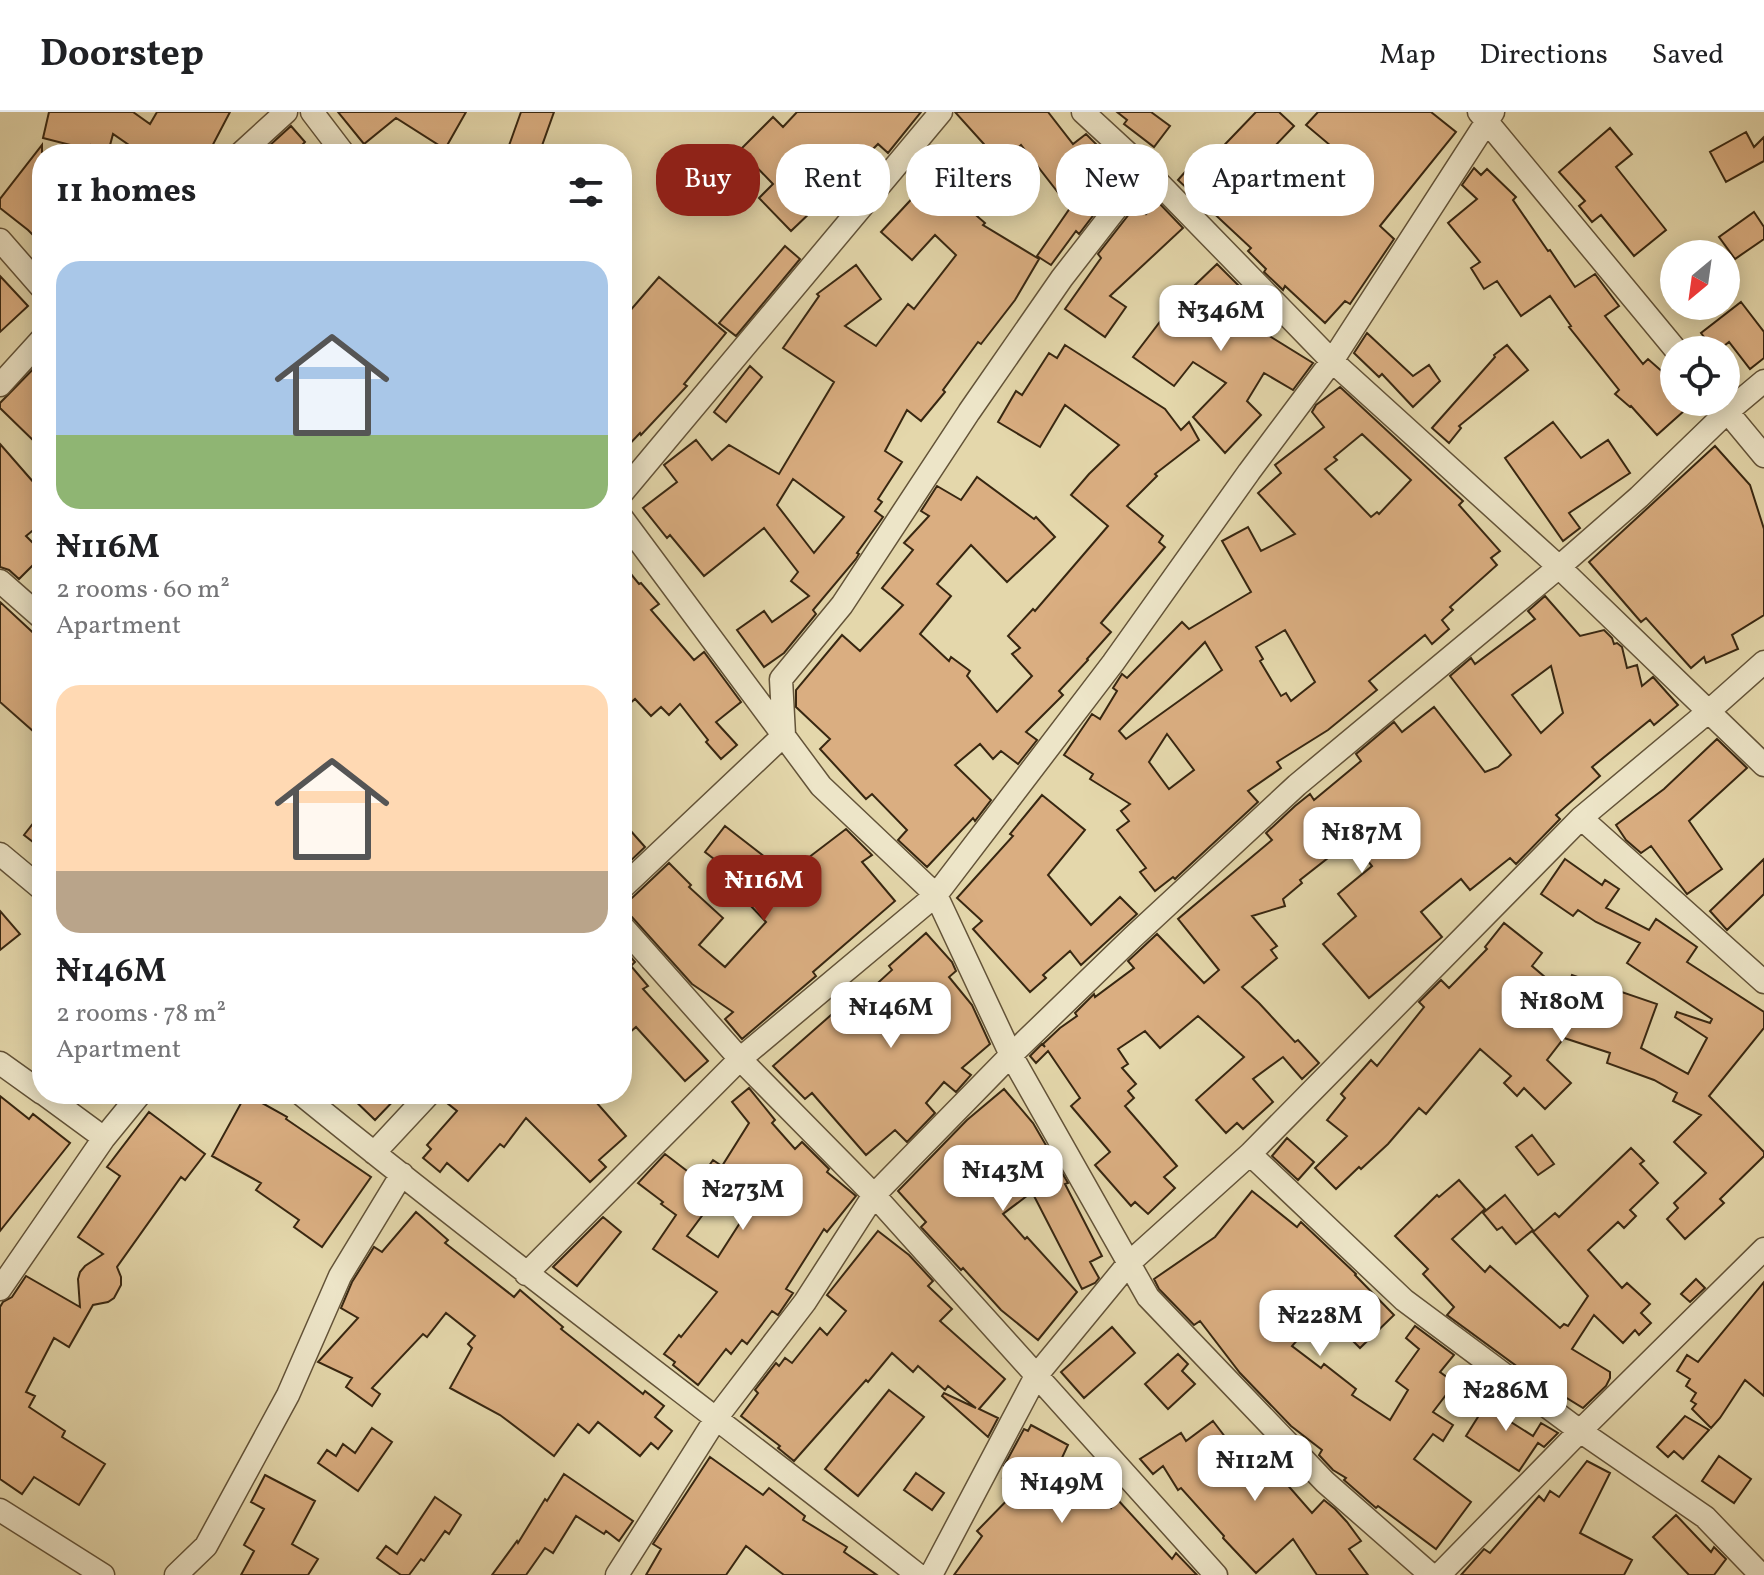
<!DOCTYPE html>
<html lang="en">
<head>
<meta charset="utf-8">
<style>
	body { margin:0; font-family:Vollkorn,serif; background:#f2f2f2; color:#202124; height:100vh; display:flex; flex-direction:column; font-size:30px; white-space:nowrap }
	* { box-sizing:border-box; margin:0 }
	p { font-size:26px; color:#757577 }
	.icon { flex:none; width:44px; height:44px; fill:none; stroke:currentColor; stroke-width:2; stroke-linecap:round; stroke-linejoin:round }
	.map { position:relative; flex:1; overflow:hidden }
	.details { position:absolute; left:32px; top:32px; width:600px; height:960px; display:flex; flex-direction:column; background:#fff; border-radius:32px; box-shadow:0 4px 20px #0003 }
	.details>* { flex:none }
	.guide { position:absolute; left:656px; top:32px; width:760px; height:72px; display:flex; gap:16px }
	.needle { width:52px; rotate:209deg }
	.fabs { position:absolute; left:1660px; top:128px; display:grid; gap:16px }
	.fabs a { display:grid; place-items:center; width:80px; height:80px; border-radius:50%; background:#fff; box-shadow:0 4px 20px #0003; font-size:40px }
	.price { position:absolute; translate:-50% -68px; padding:0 18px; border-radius:16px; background:#fff; color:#222; font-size:26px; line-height:52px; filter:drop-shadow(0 2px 4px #0008) }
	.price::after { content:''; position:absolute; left:50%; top:48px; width:24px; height:18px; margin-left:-12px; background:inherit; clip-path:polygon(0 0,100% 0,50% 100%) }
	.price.current { background:#8f2418; color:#fff }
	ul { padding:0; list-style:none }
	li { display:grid; align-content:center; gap:16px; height:424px; padding:0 24px }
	li span { display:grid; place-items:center; height:248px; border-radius:24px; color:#555 }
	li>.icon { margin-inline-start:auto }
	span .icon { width:144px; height:144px; fill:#fffc; stroke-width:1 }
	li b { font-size:34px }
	h2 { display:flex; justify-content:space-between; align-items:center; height:96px; padding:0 24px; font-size:34px }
	.pill { padding:0 28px; border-radius:32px; background:#fff; box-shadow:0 4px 20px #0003; font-size:28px; line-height:72px }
	.pill.current { background:#8f2418; color:#fff }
	header { display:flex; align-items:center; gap:48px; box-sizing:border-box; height:112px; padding:0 40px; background:#fff; border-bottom:2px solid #e0e0e0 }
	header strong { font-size:38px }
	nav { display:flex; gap:44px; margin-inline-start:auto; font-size:28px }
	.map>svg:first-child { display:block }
	.building { fill:#daae81; stroke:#382711; stroke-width:2; fill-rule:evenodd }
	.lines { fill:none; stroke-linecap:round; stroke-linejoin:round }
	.minor-casing { stroke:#635338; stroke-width:25 }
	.minor { stroke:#ede5c8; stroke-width:22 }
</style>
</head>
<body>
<header>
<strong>Doorstep</strong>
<nav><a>Map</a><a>Directions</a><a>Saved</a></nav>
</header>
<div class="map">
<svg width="1764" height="1463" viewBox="0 0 1764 1463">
	<rect width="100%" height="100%" fill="#e4d7ab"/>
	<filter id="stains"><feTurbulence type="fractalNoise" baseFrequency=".0025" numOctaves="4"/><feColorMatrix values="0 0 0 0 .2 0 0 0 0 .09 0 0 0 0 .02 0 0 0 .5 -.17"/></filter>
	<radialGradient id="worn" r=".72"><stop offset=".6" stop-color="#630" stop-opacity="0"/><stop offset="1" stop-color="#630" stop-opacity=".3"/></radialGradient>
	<!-- building -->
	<path class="building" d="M49,0H133L150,12L157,0H230L208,42H142L113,22L109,37L91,33L90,38L43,26Z
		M338,0H466L445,37L396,6L364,32Z
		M521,0H554L539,42H506Z
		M797,0H921L888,41L878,32L838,72L839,74L828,85L829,87L815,100L813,98L791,119L759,86L773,72L740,38L773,5L783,15Z
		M955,0H1048L1073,32L1086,22L1103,39L1100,41L1124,63L1079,122L1076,119L1051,153L1037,144L1070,96L1021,33L1001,51Z
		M1117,0H1151L1170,14L1154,35L1124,12L1127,8Z
		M1256,0H1279L1294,14L1250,60L1288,95L1337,39L1306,13L1318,0H1431L1456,20L1380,114L1394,127L1350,192L1345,189L1325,211L1285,174L1283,178L1264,160L1266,157L1248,139L1251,136L1178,68L1200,43L1208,50Z
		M291,14L305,30L302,33L309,42H276L269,34Z
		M1610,16L1632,42L1616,55L1666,118L1634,144L1601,103L1592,110L1579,94L1585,89L1559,60Z
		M1746,20L1754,35L1764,25V49L1726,70L1710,40Z
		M42,33V132L28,118L0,96V87Z
		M1474,56L1481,63L1487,57L1516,85L1513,88L1548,139L1550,138L1575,175L1595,162L1619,194L1605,204L1643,252L1648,247L1674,270V290H1694L1657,323L1631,294L1630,295L1615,282L1619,278L1569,215L1571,214L1550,184L1521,204L1497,169L1484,177L1471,156L1480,150L1448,111L1477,87L1462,73Z
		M932,65L985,111L983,113L1039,147L1015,188L981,232L978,230L943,278L945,280L921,309L907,298L885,339L902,350L878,387L882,390L875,399L883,405L857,441L859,442L856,447L813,498L816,502L784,541L764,555L737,518L764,499L772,510L809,484L791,469L798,460L764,416L704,464L670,423L667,426L643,396L677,370L664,353L696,328L712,348L729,333L779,362L834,270L783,236L819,184L817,182L856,153L881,187L845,214L876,234L908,192L914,197L956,143L935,123L912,148L881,120ZM793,367L844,405L814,441L777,393Z
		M1159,91L1183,116L1110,184L1126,195L1105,225L1065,197L1101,146L1098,142L1137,92L1146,102Z
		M1754,100L1764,115V127L1735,147L1719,125Z
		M785,134L800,147L736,224L719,211Z
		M1217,152L1266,201L1255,215L1313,251L1293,278L1264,261L1247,289L1261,303L1225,341L1193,305L1226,271L1193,250L1174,274L1133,245L1169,198Z
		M0,164L28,194L0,220Z
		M659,165L726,221L684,272L687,274L641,323L640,321L622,340V208Z
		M1741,190L1764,220V246L1750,257L1729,230L1719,238H1714L1701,221Z
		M1367,221L1413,264L1429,253L1440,269L1413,295L1382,262L1379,265L1354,241Z
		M1065,233L1165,297L1181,318L1189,310L1199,328L1155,362L1157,364L1127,394L1163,424L1159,430L1165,435L1101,511L1111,520L1087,547L1088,548L1059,579L1063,583L1026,620L1037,628L1018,652L1001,639L993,647L980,632L955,653L991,688L975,709L973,706L927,755L898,728L907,718L872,682L866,687L820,637L830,627L796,595V578L842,523L860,539L903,493L882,476L913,438L904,431L929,404L921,399L937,374L961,388L977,365L1034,407L1036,405L1055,425L1007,470L971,433L937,472L951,484L920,522L949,549L951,545L970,559L967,564L997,600L1032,564L1012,542L1020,536L1008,524L1033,497L1035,499L1108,414L1071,383L1089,362L1119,333L1065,293L1040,335L998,310L1016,279L1022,283L1049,241L1057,246Z
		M1507,233L1528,258L1459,314L1461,316L1449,331L1432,316L1495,245L1494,243Z
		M42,248V337L0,296V291Z
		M750,254L762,265L726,310L714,300Z
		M1340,275L1463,389L1459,393L1500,439L1491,446L1497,453L1450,495L1453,498L1442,508L1449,517L1432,532L1425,523L1369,569L1377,578L1328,618L1277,650L1281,656L1248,679L1258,690L1178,764L1175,767L1173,765L1155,779L1140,760L1146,756L1117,718L1129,709L1121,699L1130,692L1090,667L1093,662L1064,643L1092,602L1100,607L1117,579L1113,576L1122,562L1127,566L1182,510L1189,517L1251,480L1222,429L1248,415L1261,439L1295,422L1258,381L1281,361L1275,353L1324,315L1312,300L1316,293ZM1362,322L1411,368L1379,402L1377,400L1371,405L1325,357L1337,348L1334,345ZM1285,518L1315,570L1291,589L1286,581L1281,584L1260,549L1263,547L1256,535ZM1205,530L1222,558L1126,627L1119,619ZM1167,622L1194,658L1169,677L1149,650Z
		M1553,310L1581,346L1608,328L1630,361L1569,401L1580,416L1563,429L1505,346Z
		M0,332L42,380V396L34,402L42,411L26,424L42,440V444L19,467L9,458L0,455Z
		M1715,334L1750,373L1764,417V503L1732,523L1738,537L1706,551L1704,545L1691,556L1646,506L1641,510L1589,450Z
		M622,451L639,472L641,471L659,492L651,498L694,548L704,540L741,590L716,610L737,633L721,647L706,630L708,628L680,592L669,603L661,595L651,604L635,587L622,598Z
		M1545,484L1580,524L1604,518L1612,526L1614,532L1617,531L1622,535L1627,556L1637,553L1642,574L1653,565L1678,593L1654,613L1650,608L1592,655L1600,664L1556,703L1560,707L1516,752L1510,746L1470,778L1461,767L1421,800L1442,825L1369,886L1323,832L1356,804L1338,782L1372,754L1351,728L1300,768L1302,771L1283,787L1285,794L1252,804L1277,834L1271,838L1277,846L1242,875L1259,891L1295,930L1298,928L1319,951L1302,967L1283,945L1253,967L1273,990L1243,1017L1237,1011L1226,1021L1196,988L1244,945L1198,904L1160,936L1145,919L1118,937L1128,952L1122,956L1136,972L1128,979L1134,986L1125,994L1177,1054L1164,1065L1175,1076L1148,1102L1135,1090L1131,1094L1095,1053L1110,1040L1071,994L1080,986L1048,939L1036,951L1030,944L1042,932L1045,935L1043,932L1060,916L1077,904L1075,901L1094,882L1095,885L1134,856L1128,849L1157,822L1204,871L1219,858L1178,807L1272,728L1266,721L1295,694L1310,682L1314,688L1361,649L1356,642L1394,610L1402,620L1434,595L1485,660L1498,655L1511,643L1450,564L1471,546L1475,552L1535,507L1528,499ZM1551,554L1563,601L1541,621L1512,583Z
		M0,490L42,529V627L0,590Z
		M1717,627L1747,656L1689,709L1722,757L1687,782L1651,734L1641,741L1626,728L1616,713L1664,677Z
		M1042,683L1085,718L1048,763L1091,813L1120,785L1137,802L1081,853L1070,839L1043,863L1046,866L1030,880L973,817L982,809L957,786L1013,724L1010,722Z
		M42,700V737L24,723Z
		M622,709L645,735L622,757Z
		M725,714L787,762L846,717L872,743L862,750L895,789L813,860L816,864L742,927L725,907L733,900L692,872L632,805L622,800V790L632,786L669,751L691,773L689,775L723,806L699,833L725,855L766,810L748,791L758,781L705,740Z
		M1565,747L1602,773L1605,768L1619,777L1606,796L1649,818L1656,807L1697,835L1687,850L1764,900V916L1709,984L1764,1040V1044L1720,1087L1724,1091L1685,1127L1667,1107L1678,1096L1674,1091L1706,1061L1674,1030L1701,1003L1673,989L1677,981L1654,968L1607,951L1610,941L1564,926L1547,948L1571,971L1545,997L1524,976L1517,984L1504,971L1511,964L1480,937L1426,1002L1419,996L1388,1032L1361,1057L1359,1055L1336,1077L1315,1056L1347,1024L1327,1008L1345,986L1341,982L1371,948L1377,954L1424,895L1419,890L1441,868L1449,876L1487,837L1485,835L1504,811L1542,841L1532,854L1565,882L1572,863L1657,892L1641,936L1688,962L1707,926L1675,905L1677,900L1710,911L1712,907L1627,851L1640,831L1596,810L1578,798L1573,804L1541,782Z
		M1764,747V782L1727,818L1710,799Z
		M0,799L20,822L0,838Z
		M926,821L952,850L956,859L949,865L972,893L990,932L962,956L971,963L956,980L944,970L926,991L935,1001L907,1030L895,1018L866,1043L812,981L805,987L773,954L839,896L844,902L892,858L889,854Z
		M622,835L635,850L631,854L648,874L643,877L708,949L685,969L636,915L622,927Z
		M749,976L775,1008L772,1011L795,1037L802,1030L829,1057L827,1060L856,1084L827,1120L824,1117L786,1177L793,1181L778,1203L772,1199L747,1232L742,1228L731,1242L726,1237L698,1273L673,1253L675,1250L664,1242L679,1223L681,1225L717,1180L653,1137L676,1103L661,1092L663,1090L638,1071L665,1042L699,1068L713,1048L722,1054L749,1011L732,990ZM719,1081L745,1103L718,1145L687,1124Z
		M1004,977L1033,1011L1068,1071L1065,1072L1102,1144L1090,1150L1099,1166L1095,1171L1082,1177L1032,1080L1003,1102L1025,1127L1027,1125L1077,1180L1038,1228L1001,1198L963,1156L961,1158L921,1115L926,1110L898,1079L967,1008Z
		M246,982L287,1005L286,1007L371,1065L322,1135L294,1115L299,1108L256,1078L261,1071L212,1044Z
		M348,982H400L375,1008Z
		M443,982H532L539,988L544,982H589L626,1024L599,1048L606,1055L590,1070L526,1006L504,1035L500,1032L468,1069L447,1051L440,1060L423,1046L431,1037L427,1033L457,999L442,987Z
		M0,984L29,1007L33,1002L70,1031L0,1119Z
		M149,1000L205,1042L185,1068L181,1065L117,1155L121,1165V1173L114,1186L108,1190L93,1193L69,1235L54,1226L26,1280L35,1284L29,1295L65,1319L62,1325L105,1352L79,1393L34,1365L22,1382L0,1367V1195L3,1190L12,1185L26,1164L80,1195L78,1167L80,1160L85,1154L103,1142L78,1125L120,1064L107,1055Z
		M1532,1023L1554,1052L1538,1063L1516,1035Z
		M1287,1026L1314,1050L1298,1068L1272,1044Z
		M1631,1036L1644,1049L1640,1052L1658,1071L1630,1098L1636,1104L1624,1116L1618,1110L1588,1138L1622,1176L1627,1171L1650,1192L1641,1201L1651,1211L1639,1223L1635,1218L1623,1231L1594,1203L1572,1237L1610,1260V1266L1606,1274L1583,1296L1547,1274L1545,1275L1447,1203L1454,1195L1423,1162L1428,1157L1395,1124L1437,1083L1439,1085L1459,1068L1485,1097L1452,1127L1485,1160L1490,1154L1560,1216L1564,1212L1568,1214L1588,1184L1533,1120L1555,1101L1559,1105Z
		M1252,1079L1297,1115L1301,1110L1356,1162L1355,1163L1394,1203L1360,1236L1323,1199L1292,1234L1321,1256L1324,1252L1356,1277L1352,1283L1390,1308L1408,1278L1396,1269L1419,1237L1406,1226L1415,1214L1454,1243L1440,1260L1455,1271L1433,1300L1453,1313L1443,1329L1433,1322L1414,1347L1471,1390L1436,1437L1378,1394L1376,1396L1344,1368L1346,1366L1333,1358L1319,1343L1322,1338L1291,1314L1240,1261L1200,1209L1194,1213L1159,1177L1154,1167L1215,1125Z
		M1505,1083L1533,1118L1516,1132L1502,1115L1497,1118L1483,1101Z
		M416,1100L448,1128L445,1131L514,1185L520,1178L563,1215L561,1217L643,1282L645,1279L664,1294L655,1305L672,1319L658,1337L651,1331L640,1344L598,1310L589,1321L578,1312L554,1344L500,1303L450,1276L472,1236L468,1232L475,1224L446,1201L427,1225L423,1222L372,1276L380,1282L372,1294L346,1275L352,1266L318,1250L358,1206L341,1196L352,1170L374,1135L382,1140Z
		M603,1105L621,1120L577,1174L553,1155Z
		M878,1119L909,1143L933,1169L928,1174L952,1197L940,1209L1005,1267L979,1297L998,1306L988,1325L942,1284L944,1281L976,1296L948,1274L945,1278L918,1254L913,1260L892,1241L868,1270L866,1268L794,1349L778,1336L780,1334L741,1304L758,1281L755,1278L776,1251L779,1254L785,1246L792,1251L820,1216L827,1223L846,1199L827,1183Z
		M1696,1167L1705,1176L1690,1190L1681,1182Z
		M1764,1170V1284L1745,1268L1720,1306L1711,1316L1692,1297L1696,1292L1691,1289L1696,1281L1686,1274L1690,1267L1677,1259L1687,1243L1698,1250Z
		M1112,1215L1135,1241L1084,1286L1061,1260Z
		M1178,1242L1188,1252L1182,1259L1195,1272L1168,1297L1145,1272Z
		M889,1278L924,1305L858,1384L825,1357Z
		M1495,1278L1513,1290L1503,1305L1533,1324L1541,1311L1558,1321L1544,1335L1538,1331L1519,1359L1466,1324Z
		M1685,1304L1709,1318L1683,1347L1674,1339L1668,1345L1657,1335Z
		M1213,1309L1242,1347L1257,1331L1275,1348L1270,1353L1312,1401L1324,1388L1335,1397L1347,1410L1361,1429L1349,1437L1368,1463H1317L1293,1427L1256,1461L1223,1426L1224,1424L1181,1376L1178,1378L1163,1354L1153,1362L1140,1347L1181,1321L1186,1329Z
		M1031,1313L1068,1333L1060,1350L1111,1396L1118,1388L1172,1447L1176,1441L1197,1463H954L982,1424L977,1419L1020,1375L1003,1366L1009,1357L1004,1354L1024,1317L1028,1319Z
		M372,1316L392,1330L358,1379L318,1351L327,1338L336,1344L343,1332L355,1341Z
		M1719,1344L1751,1367L1734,1391L1702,1369Z
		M710,1345L763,1383L769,1376L805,1404L803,1408L847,1435L844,1440L877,1463H784L746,1434L726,1463H646L661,1437L653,1432Z
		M1587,1349L1610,1361L1580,1421L1632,1448L1624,1463H1461L1484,1437L1490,1441L1539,1384L1544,1389L1550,1379L1559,1385Z
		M916,1361L944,1381L932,1398L904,1378Z
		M564,1362L633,1409L619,1429L606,1419L604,1422L576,1404L553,1441L545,1436L526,1463H492L517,1429L518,1431L545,1387L547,1389Z
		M265,1363L315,1389L292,1432L318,1447L308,1463H241L254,1439L244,1433L264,1397L251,1390Z
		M435,1385L461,1403L449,1422L445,1419L424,1449L421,1447L409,1463H401L377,1446L386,1434L397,1442Z
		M1676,1403L1711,1440L1714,1435L1726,1447L1714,1463H1689L1653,1425Z"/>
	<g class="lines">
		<defs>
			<path id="minor" d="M312,0L344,42
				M1083,0L1146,58L1332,249L1559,455L1764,653
				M1479,0L1676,238
				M240,42L286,0
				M0,128L42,176
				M0,273L42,227
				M1720,291L1764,344
				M622,381L941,0
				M622,406L821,674L936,783L1011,943L1148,1185L1325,1370L1431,1463
				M0,469L42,506
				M1581,706L1764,870
				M0,742L42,777
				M622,776L784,623L781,567L842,493L969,300L1062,166L1146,58
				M622,814L740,947L874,1083L1216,1463
				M0,951L42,981
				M44,982L104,1026
				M301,982C504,1147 713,1302 918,1463
				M374,1041L429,982
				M1250,1042L1404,1188L1580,1319L1705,1405L1761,1463
				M526,1162L740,947L936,783L1113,551L1249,360L1332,249L1493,0
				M0,1177L104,1026L140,982
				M0,1398L103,1463
				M176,1463L206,1434L288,1283L340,1164L402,1062
				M617,1463L717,1305L805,1190L874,1083L1011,943L1133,825L1297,673L1559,455L1639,385L1727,300L1764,269
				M931,1463L1036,1264L1129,1151L1250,1042L1581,706L1709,599L1764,550
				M1439,1463L1580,1319L1764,1137"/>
		</defs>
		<!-- minor casing -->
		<use href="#minor" class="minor-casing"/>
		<!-- minor -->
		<use href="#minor" class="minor"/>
	</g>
	<rect width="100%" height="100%" filter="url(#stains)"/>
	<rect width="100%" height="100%" fill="url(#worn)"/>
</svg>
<div class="fabs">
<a><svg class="needle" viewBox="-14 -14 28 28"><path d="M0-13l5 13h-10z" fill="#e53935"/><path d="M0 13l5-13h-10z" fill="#757577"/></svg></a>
<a><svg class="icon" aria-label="locate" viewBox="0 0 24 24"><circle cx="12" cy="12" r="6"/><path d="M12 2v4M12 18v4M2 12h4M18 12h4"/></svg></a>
</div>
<b class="price" style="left:1221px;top:241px">₦346M</b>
<b class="price" style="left:1362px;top:763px">₦187M</b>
<b class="price current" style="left:764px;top:811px">₦116M</b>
<b class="price" style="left:1562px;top:932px">₦180M</b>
<b class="price" style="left:891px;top:938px">₦146M</b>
<b class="price" style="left:1003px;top:1101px">₦143M</b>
<b class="price" style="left:743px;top:1120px">₦273M</b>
<b class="price" style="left:1320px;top:1246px">₦228M</b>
<b class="price" style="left:1506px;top:1321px">₦286M</b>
<b class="price" style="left:1255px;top:1391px">₦112M</b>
<b class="price" style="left:1062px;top:1413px">₦149M</b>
<div class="guide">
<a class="pill current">Buy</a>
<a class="pill">Rent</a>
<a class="pill">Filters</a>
<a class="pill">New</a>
<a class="pill">Apartment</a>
</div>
<section class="details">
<h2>11 homes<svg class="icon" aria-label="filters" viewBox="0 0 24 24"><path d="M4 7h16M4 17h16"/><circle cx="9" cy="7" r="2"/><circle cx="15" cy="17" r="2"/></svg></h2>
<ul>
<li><span style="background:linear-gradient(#a9c7e8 70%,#8fb573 0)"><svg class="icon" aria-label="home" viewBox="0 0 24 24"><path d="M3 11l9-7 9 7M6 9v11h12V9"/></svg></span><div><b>₦116M</b><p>2 rooms · 60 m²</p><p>Apartment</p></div></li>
<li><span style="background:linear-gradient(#ffd9b3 75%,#b9a48a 0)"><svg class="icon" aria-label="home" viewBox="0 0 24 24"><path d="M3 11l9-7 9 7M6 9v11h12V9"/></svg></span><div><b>₦146M</b><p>2 rooms · 78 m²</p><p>Apartment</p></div></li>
</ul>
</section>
</div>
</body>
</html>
